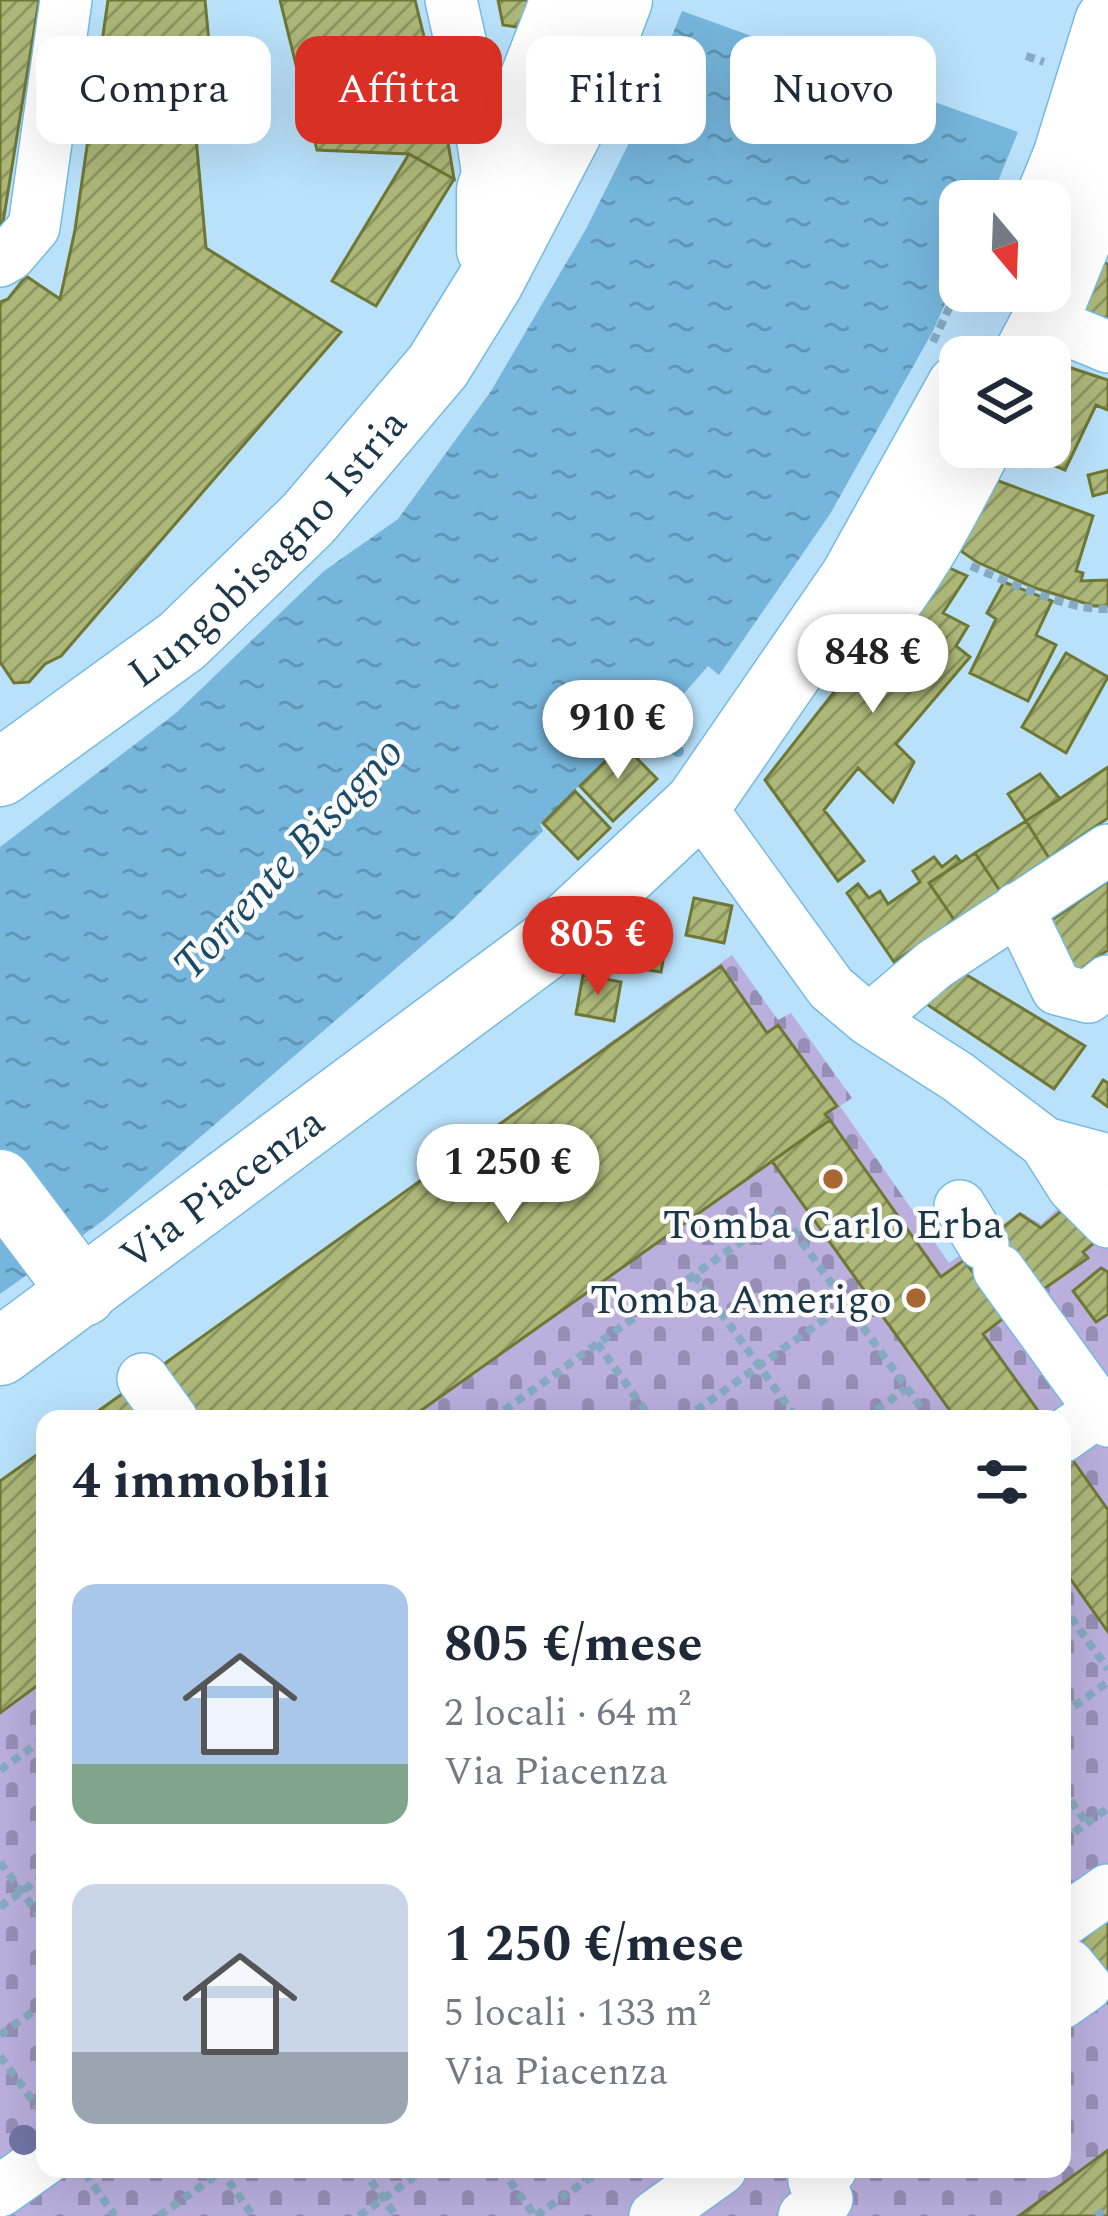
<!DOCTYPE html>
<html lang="it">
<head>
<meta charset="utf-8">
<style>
	body { margin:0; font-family:Spectral,serif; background:#f6f6f7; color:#1f2937; height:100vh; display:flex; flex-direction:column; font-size:45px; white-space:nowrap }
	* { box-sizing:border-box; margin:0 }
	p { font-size:39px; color:#747a83 }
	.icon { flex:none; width:66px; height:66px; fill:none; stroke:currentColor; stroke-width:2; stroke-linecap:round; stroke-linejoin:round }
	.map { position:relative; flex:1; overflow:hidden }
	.drawer { position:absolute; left:36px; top:1410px; width:1035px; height:768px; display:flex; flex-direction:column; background:#fff; border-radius:24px; box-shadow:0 12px 48px #0002 }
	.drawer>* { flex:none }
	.hud { position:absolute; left:36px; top:36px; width:1038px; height:108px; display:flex; gap:24px }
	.needle { width:78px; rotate:161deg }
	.controls { position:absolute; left:939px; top:180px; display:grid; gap:24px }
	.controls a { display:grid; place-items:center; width:132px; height:132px; border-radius:24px; background:#fff; box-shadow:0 12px 48px #0002; font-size:60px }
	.price { position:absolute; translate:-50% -102px; padding:0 27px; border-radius:42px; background:#fff; color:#222; font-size:39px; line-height:78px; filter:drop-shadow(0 3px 6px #0008) }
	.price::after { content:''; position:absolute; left:50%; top:72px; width:36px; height:27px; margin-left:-18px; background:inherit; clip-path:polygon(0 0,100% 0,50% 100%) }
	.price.current { background:#d93025; color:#fff }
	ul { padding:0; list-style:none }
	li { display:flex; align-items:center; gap:36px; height:300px; padding:0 36px }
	li span { display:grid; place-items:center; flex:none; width:336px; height:240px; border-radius:24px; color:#555 }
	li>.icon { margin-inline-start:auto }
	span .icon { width:144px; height:144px; fill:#fffc; stroke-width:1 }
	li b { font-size:51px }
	h2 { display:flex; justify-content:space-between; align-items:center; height:144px; padding:0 36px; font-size:51px }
	.chip { padding:0 42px; border-radius:24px; background:#fff; box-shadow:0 12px 48px #0002; font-size:42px; line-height:108px }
	.chip.current { background:#d93025; color:#fff }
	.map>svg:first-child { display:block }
	.cemetery { fill:url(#cemetery-stones) }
	.water { fill:url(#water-ripples) }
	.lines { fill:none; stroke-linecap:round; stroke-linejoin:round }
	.stream { stroke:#76b6dc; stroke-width:12 }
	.building { fill:url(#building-hatch); stroke:#6f7735; stroke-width:3 }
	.minor-casing { stroke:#76bae3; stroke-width:54 }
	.major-casing { stroke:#76bae3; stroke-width:69 }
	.path { stroke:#86aac1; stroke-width:8; stroke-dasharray:9 6; stroke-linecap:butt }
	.minor { stroke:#fff; stroke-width:51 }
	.major { stroke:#fff; stroke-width:66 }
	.tree { fill:#7175a6 }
	.poi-dot { fill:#a86633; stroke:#fbfbfb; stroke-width:4.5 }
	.labels { text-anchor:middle; stroke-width:9; stroke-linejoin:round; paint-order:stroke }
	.street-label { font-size:42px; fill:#1b3748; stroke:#fbfbfb }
	.poi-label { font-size:42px; fill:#1b3748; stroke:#fbfbfb }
	.water-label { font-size:45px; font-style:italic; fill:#1a4c67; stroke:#fbfbfb }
</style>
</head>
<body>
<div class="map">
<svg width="1108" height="2216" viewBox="0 0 1108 2216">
	<defs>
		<pattern id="cemetery-stones" width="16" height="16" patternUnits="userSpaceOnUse" patternTransform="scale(3)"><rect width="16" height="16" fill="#baafdd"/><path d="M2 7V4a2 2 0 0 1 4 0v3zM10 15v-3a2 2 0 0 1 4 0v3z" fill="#968fb5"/></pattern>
		<pattern id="water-ripples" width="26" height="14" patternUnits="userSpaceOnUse" patternTransform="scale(3)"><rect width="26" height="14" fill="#76b6dc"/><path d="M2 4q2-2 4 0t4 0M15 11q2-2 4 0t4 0" fill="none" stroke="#6095b4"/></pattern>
		<pattern id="building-hatch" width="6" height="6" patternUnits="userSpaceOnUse" patternTransform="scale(3)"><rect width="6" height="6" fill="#adb778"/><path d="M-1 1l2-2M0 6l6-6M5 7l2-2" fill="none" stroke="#8c9664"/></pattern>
	</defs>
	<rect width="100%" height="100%" fill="#b9e1fa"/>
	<!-- cemetery -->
	<path class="cemetery" d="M732,955L778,1020L791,1013L852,1098L840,1106L949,1263L1020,1212L1041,1224L1064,1203L1108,1212V2216H0V1480L45,1448V2169H1062V1419H86Z"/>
	<!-- water -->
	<path class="water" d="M682,11L1018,132L990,201H960V270L933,331L830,514L719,675L708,666L681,697L646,721L540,824L543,831L452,920L104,1220L0,1294V847L176,713L324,571L398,519L491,391L586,229L630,141Z"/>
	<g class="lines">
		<!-- stream -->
		<path class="stream" d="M634,712L678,751"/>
	</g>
	<!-- building -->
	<path class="building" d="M0,0H39L0,241Z
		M108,0H205L210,53L189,60L206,248L341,332L61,656L45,664L29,682L14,683L0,662V302L8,299L26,276L60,299L75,230Z
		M280,0H415L444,118L454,179L409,154L317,150Z
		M498,0H534L525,28L503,25Z
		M409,154L454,179L376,306L332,281Z
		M1094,259L1108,264V326L1073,312Z
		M1050,361L1108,380V410L1096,405L1065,470L1008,447H1050Z
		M1108,470V492L1093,496L1088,475Z
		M985,476L1093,516L1076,571L1083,573L1081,581L1108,580V606H1094L1035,588L977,562L948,542Z
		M936,562L967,576L943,613L968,626L956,646L970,657L896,744L914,762L893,802L858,768L824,810L864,861L838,881L765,780Z
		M1004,582L1052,601L1036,635L1056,645L1028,701L970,673L996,619L987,613Z
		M1066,653L1108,677L1066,753L1022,727Z
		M623,744L657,779L613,821L580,786Z
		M1108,767V818L1049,858L1026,821Z
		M1040,774L1060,799L1026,821L1008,794Z
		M575,791L610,828L578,859L543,823Z
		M1026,821L1049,858L1000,891L975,853Z
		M975,853L1000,891L955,921L929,883Z
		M956,856L961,862L929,883L955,921L894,962L847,893L858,884L869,898L880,891L888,904L920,882L913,871L934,857L942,867Z
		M1108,881V950L1075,973L1043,926Z
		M694,898L732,906L724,943L686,935Z
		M629,926L668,932L661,972L623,966Z
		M721,966L767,1033L778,1025L837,1106L825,1114L830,1120L409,1419H87Z
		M965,974L1085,1046L1054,1089L925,1003Z
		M583,975L621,982L614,1021L576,1014Z
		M1103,1080L1108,1083V1107L1093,1096Z
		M830,1120L941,1277L964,1260L1005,1317L983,1334L1044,1419H956L772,1161Z
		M1066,1207L1095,1242L1083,1252L1088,1258L1038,1293L996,1233L1020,1214L1041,1228Z
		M1101,1268L1108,1272V1314L1096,1322L1073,1291Z
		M1062,1445L1108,1510V1632L1062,1567Z
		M45,1449V1680L0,1713V1481Z
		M1099,1911L1108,1923V2003L1062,1939Z
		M1108,2150V2216H1019Z"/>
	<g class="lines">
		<defs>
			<path id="minor" d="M451,0L483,142L490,190
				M0,261L10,255L34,227L66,0
				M1045,321L1108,347
				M698,804L831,988L869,1020L958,1077L1045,1143L1073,1187L1108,1222
				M1018,908L1057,989L1088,997L1108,981
				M869,1020L935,964L1108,850
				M1045,1143L1108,1160
				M960,1206L983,1244
				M999,1270L1108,1421
				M143,1379L172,1419
				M1062,1437L1100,1410
				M1062,1922L1108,1890
				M1062,1970L1069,1965L1086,1986L1062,2003
				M0,2191L45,2159
				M655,2216L721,2169
				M804,2216L827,2199L814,2181L831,2169"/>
			<g id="major">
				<path d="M1048,201L1066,157L1108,22"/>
				<path d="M490,249V190L564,0"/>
				<path d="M1026,357L1045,321L1108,166"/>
				<path d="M867,627C914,573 945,510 978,447"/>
				<path id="s1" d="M0,773L182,641L308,519L438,366L490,282L569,131L619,0"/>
				<path d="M0,1183L83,1293"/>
				<path id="s2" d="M0,1352L547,945L698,804L853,579L960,387"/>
			</g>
		</defs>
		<!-- minor casing -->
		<use href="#minor" class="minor-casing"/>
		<!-- major casing -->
		<use href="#major" class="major-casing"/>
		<!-- path -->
		<path class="path" d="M1026,56L1044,62
			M933,342L960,285
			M971,566C1008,582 1068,611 1108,609
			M694,1275L797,1419
			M597,1343L651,1419
			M492,1419L781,1213L929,1419
			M684,1419L846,1304
			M864,1419L906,1389
			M1062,1605L1108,1669
			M1062,1715L1108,1682
			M0,1770L45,1738
			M1062,1789L1087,1823
			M1062,1841L1108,1808
			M0,1862L45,1924
			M0,1907L45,1875
			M0,2035L45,2003
			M0,2056L44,2116
			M220,2169L253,2216
			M362,2169L396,2216
			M501,2169L535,2216
			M85,2173L115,2216
			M159,2216L225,2169
			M359,2216L425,2169
			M536,2216L602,2169
			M1096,2216L1108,2207"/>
		<!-- minor -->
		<use href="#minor" class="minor"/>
		<!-- major -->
		<use href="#major" class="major"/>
	</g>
	<!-- trees -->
	<circle class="tree" cx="24" cy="2140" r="15"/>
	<!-- markers -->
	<g class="poi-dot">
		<circle cx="833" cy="1179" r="12"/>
		<circle cx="916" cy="1298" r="12"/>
	</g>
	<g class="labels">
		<!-- street labels -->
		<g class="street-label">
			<text dy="15" stroke="none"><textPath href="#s1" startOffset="351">Lungobisagno Istria</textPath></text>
			<text dy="15" stroke="none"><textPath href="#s2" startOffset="276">Via Piacenza</textPath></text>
		</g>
		<!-- poi labels -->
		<g class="poi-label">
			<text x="833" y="1238">Tomba Carlo Erba</text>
			<text x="892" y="1313" text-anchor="end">Tomba Amerigo</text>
		</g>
		<!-- water labels -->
		<g class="water-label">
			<text transform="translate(287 857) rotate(-47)" y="16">Torrente Bisagno</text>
		</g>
	</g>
</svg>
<div class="controls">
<a><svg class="needle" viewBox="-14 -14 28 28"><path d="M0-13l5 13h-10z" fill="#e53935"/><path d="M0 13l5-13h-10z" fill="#747a83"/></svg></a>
<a><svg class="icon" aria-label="layers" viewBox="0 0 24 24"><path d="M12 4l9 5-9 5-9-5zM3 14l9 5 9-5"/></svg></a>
</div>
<b class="price" style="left:873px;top:716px">848 €</b>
<b class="price" style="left:618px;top:782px">910 €</b>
<b class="price current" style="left:598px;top:998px">805 €</b>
<b class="price" style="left:508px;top:1226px">1 250 €</b>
<div class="hud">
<a class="chip">Compra</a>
<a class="chip current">Affitta</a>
<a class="chip">Filtri</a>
<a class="chip">Nuovo</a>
</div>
<section class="drawer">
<h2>4 immobili<svg class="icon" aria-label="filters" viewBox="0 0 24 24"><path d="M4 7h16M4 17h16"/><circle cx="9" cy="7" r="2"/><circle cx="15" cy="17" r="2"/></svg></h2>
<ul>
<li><span style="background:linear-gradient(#a9c7e8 75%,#7fa58c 0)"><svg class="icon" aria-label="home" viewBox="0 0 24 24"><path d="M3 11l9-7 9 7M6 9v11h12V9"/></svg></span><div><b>805 €/mese</b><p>2 locali · 64 m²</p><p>Via Piacenza</p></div></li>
<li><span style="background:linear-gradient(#c9d6e8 70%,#9aa5b1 0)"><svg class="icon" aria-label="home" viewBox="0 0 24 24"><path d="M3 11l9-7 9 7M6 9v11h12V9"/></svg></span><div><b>1 250 €/mese</b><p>5 locali · 133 m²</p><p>Via Piacenza</p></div></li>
</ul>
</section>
</div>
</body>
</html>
